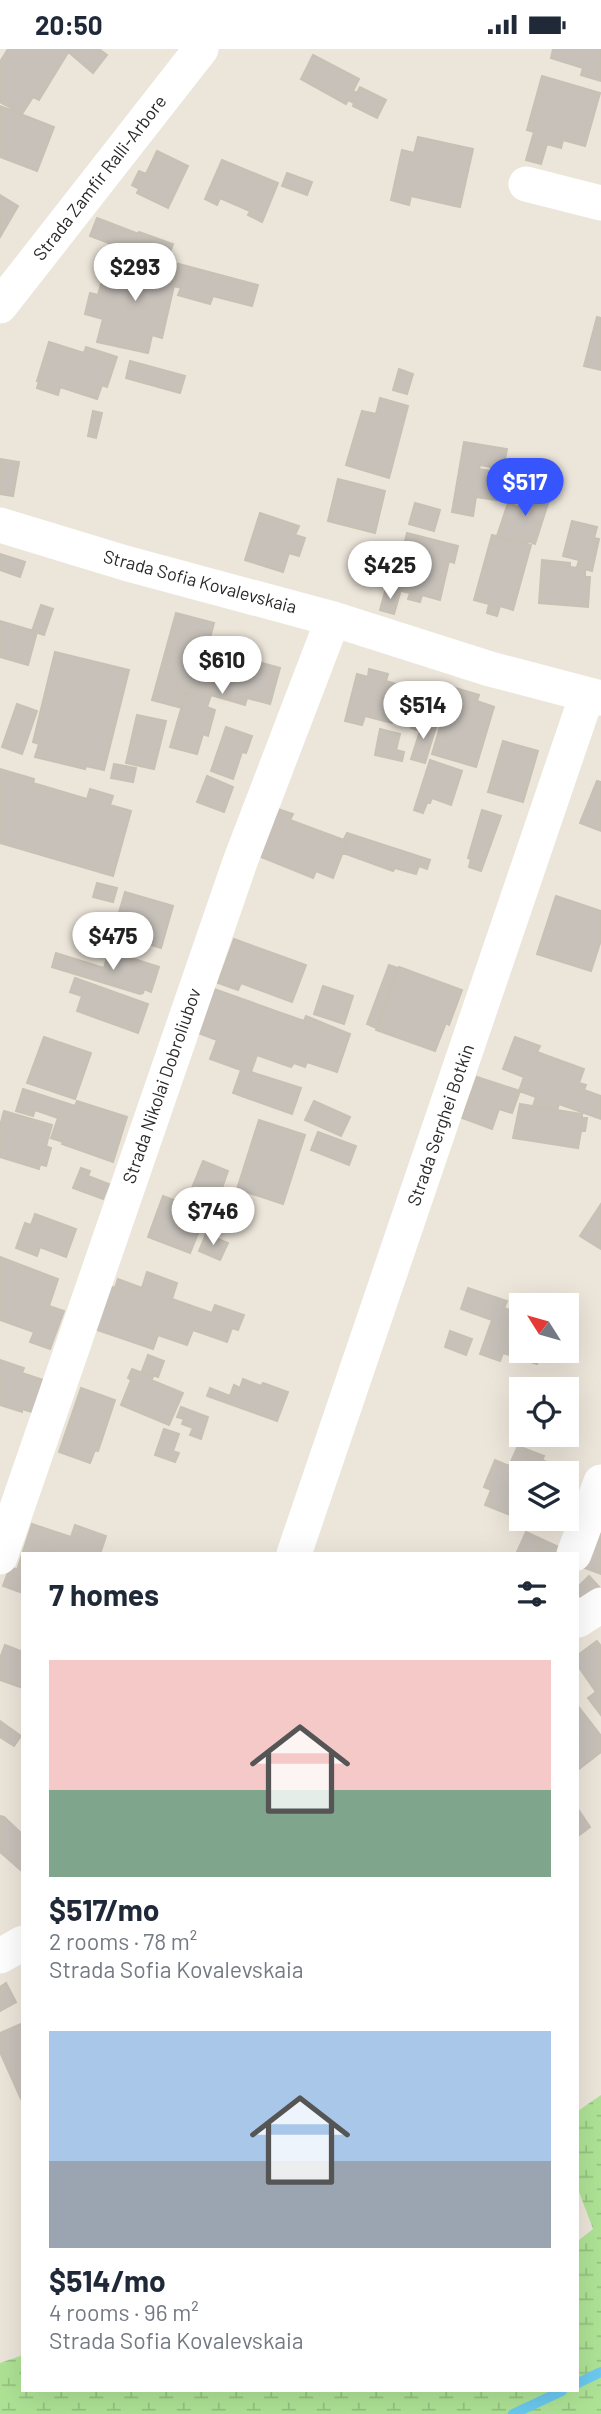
<!DOCTYPE html>
<html lang="en">
<head>
<meta charset="utf-8">
<style>
	body { margin:0; font-family:Barlow,sans-serif; background:#f2f2f3; color:#1f2937; height:100vh; display:flex; flex-direction:column; font-size:26px; white-space:nowrap }
	* { box-sizing:border-box; margin:0 }
	p { font-size:23px; color:#747a83 }
	.icon { flex:none; width:38px; height:38px; fill:none; stroke:currentColor; stroke-width:2; stroke-linecap:round; stroke-linejoin:round }
	.map { position:relative; flex:1; overflow:hidden }
	.drawer { position:absolute; left:21px; top:1503px; width:558px; height:840px; display:flex; flex-direction:column; background:#fff; border-radius:0px; box-shadow:0 7px 28px #0002 }
	.drawer>* { flex:none }
	.needle { width:46px; rotate:307deg }
	.controls { position:absolute; left:509px; top:1244px; display:grid; gap:14px }
	.controls a { display:grid; place-items:center; width:70px; height:70px; border-radius:0px; background:#fff; box-shadow:0 7px 28px #0002; font-size:35px }
	.price { position:absolute; translate:-50% -60px; padding:0 16px; border-radius:24px; background:#fff; color:#222; font-size:23px; line-height:46px; filter:drop-shadow(0 2px 4px #0008) }
	.price::after { content:''; position:absolute; left:50%; top:42px; width:21px; height:16px; margin-left:-10px; background:inherit; clip-path:polygon(0 0,100% 0,50% 100%) }
	.price.active { background:#3655fc; color:#fff }
	ul { padding:0; list-style:none }
	li { display:grid; align-content:center; gap:14px; height:371px; padding:0 28px }
	li span { display:grid; place-items:center; height:217px; border-radius:0px; color:#555 }
	li>.icon { margin-inline-start:auto }
	span .icon { width:126px; height:126px; fill:#fffc; stroke-width:1 }
	li b { font-size:30px }
	h2 { display:flex; justify-content:space-between; align-items:center; height:84px; padding:0 28px; font-size:30px }
	.status { display:flex; justify-content:space-between; align-items:center; height:49px; padding:0 35px; background:#fff; direction:ltr }
	.status svg { height:19px; fill:currentColor }
	.map>svg:first-child { display:block }
	.wetland { fill:url(#wetland-marsh) }
	.lines { fill:none; stroke-linecap:round; stroke-linejoin:round }
	.stream { stroke:#6bc9f0; stroke-width:10 }
	.building { fill:#c7c1ba; stroke:#c7c1b4; stroke-width:2 }
	.minor { stroke:#fff; stroke-width:35 }
	.labels { text-anchor:middle; stroke-width:6; stroke-linejoin:round; paint-order:stroke }
	.street-label { font-size:18px; fill:#292929; stroke:#fff }
</style>
</head>
<body>
<div class="status"><b>20:50</b><svg viewBox="0 0 49 12"><path d="M0 12V9h3v3zM5 12V6h3v6zM10 12V3h3v9zM15 12V0h3v12zM26 1h20v11H26zM47 4h2v5h-2z"/></svg></div>
<div class="map">
<svg width="601" height="2365" viewBox="0 0 601 2365">
	<defs>
		<pattern id="wetland-marsh" width="20" height="14" patternUnits="userSpaceOnUse" patternTransform="scale(1.75)"><rect width="20" height="14" fill="#aee395"/><path d="M1 5h8M5 5V1M11 12h8M15 12V8" fill="none" stroke="#96c380"/></pattern>
	</defs>
	<rect width="100%" height="100%" fill="#ece5da"/>
	<!-- wetland -->
	<path class="wetland" d="M601,2046V2365H0V2314L23,2306V2342H578V2192L593,2180L578,2140V2062Z"/>
	<g class="lines">
		<!-- stream -->
		<path class="stream" d="M578,2334L601,2323
			M513,2365L562,2342"/>
	</g>
	<!-- building -->
	<path class="building" d="M8,0H65L69,2L39,51L33,48L22,65L0,53V13Z
		M65,0H99L107,6L93,24Z
		M553,0H601V32L581,26L583,19L551,9Z
		M313,6L359,30L353,42L357,44L360,38L386,51L377,69L353,57L354,54L348,51L346,55L301,30Z
		M542,27L600,44L585,97L563,91L561,99L547,95L541,115L526,111L534,83L527,81Z
		M0,57L54,78L37,122L0,108Z
		M418,88L473,100L460,158L411,147L409,156L391,151L402,101L414,104Z
		M157,102L188,117L168,159L137,144L139,140L132,136L139,122L146,125Z
		M222,111L278,134L262,173L248,166L250,162L220,149L217,156L205,150Z
		M287,124L312,133L307,146L282,137Z
		M0,146L18,157L0,188Z
		M97,169L139,185L132,203L90,187Z
		M139,183L173,195L167,212L131,204Z
		M127,203L179,215L162,289L152,286L148,304L97,293L103,270L85,265L90,244L98,246L101,235L106,229L120,233Z
		M179,215L258,236L252,257L213,247L210,255L178,246L181,239L174,237Z
		M597,268L601,269V321L584,317Z
		M49,293L84,304L86,298L117,308L107,338L102,336L97,350L60,338L58,346L37,339L39,332H37Z
		M130,312L185,327L180,344L126,329Z
		M399,320L413,325L407,345L393,341Z
		M380,349L408,357L389,429L346,416L362,362L376,365Z
		M93,362L102,364L96,389L88,387Z
		M464,393L507,400L503,420L480,416L479,420L502,424L497,451L476,448L473,467L452,463Z
		M0,410L19,413L13,447L0,445Z
		M338,430L385,442L375,484L328,472Z
		M528,437L551,445L535,495L528,492L527,495L497,487L508,454L522,459Z
		M415,454L440,461L434,482L409,475Z
		M260,464L299,477L295,486L305,489L299,507L289,504L283,523L245,511Z
		M572,472L597,478L594,489L599,490L592,522L577,518L579,511L563,507Z
		M407,484L458,497L454,514L449,512L440,551L422,546L420,553L408,550L410,544L393,540Z
		M492,486L531,496L513,561L500,557L497,567L487,564L489,555L474,551Z
		M0,505L25,513L20,528L0,521Z
		M542,511L570,514V518L585,520V528H590L588,558L539,554Z
		M370,517L384,522L380,534L366,529Z
		M386,539L400,544L394,565L380,561Z
		M41,556L53,560L44,586L32,582Z
		M176,564L214,574L195,646L186,643L182,659L152,651Z
		M0,572L37,583L28,616L0,608Z
		M55,603L129,621L104,721L86,717L85,720L35,708L39,695L33,693Z
		M218,605L232,609L233,606L280,619L270,655L247,649L245,656L211,646L207,658L215,661L208,687L203,685L197,705L170,698L186,643L195,646L201,623L212,626Z
		M369,620L388,625L386,632L402,637L392,674L365,667L362,676L345,672L357,625L368,628Z
		M452,638L479,646L477,652L494,658L476,718L432,705Z
		M17,655L37,662L22,705L2,698Z
		M137,666L166,672L154,720L126,714Z
		M414,671L436,678L425,714L411,710L420,682L411,679Z
		M226,678L252,687L246,704L242,703L233,730L211,722Z
		M380,680L400,685L396,701L404,703L402,712L375,706Z
		M503,692L538,702L523,753L488,743Z
		M430,711L462,722L451,756L432,749L430,754H427L423,764L414,761Z
		M114,715L136,719L133,733L111,729Z
		M0,720L34,730L33,734L87,750L90,740L113,747L110,756L131,762L113,827L0,794Z
		M207,727L233,738L224,763L197,753Z
		M597,732L601,733V782L580,774Z
		M278,760L293,765L290,771L347,792L333,829L316,822L313,829L261,808Z
		M482,761L501,767L481,822L469,818L471,810L468,809Z
		M347,784L430,811L427,820L419,817L416,825L395,819L393,822L343,804L347,792L344,790Z
		M97,834L117,839L113,853L93,848Z
		M125,843L173,857L161,899L113,884Z
		M556,847L601,862V891L591,922L537,905Z
		M234,890L306,916L292,953L241,934L238,941L218,934Z
		M109,902L159,918L151,943L144,940L143,944L140,945L52,918L56,904L104,919Z
		M389,916L398,919L376,979L367,975Z
		M399,918L462,941L449,976L446,974L435,1002L376,981Z
		M75,929L148,955L138,984L77,962L82,947L70,943Z
		M323,937L353,947L344,975L314,965Z
		M214,940L304,972L306,967L350,985L337,1023L307,1013L305,1018L294,1014L291,1018L257,1006L251,1023L301,1039L292,1065L233,1044L241,1021L210,1010L217,991L198,984Z
		M44,988L91,1004L75,1050L27,1034Z
		M515,988L540,997L537,1003L584,1020L579,1034L586,1036L584,1041L601,1047V1070L559,1055L557,1061L533,1057L536,1048L519,1042L524,1028L503,1020Z
		M477,1028L520,1042L512,1064L499,1060L492,1080L462,1069Z
		M23,1040L75,1057L77,1052L127,1068L113,1113L62,1095L63,1093L51,1089L58,1069L35,1061L33,1067L16,1062Z
		M314,1052L350,1068L341,1087L305,1071Z
		M520,1055L582,1065V1069H587L585,1082H581L578,1099L513,1089Z
		M4,1062L52,1076L46,1097L51,1099L46,1117L40,1115L39,1120L0,1108V1077Z
		M259,1071L305,1086L283,1155L237,1140Z
		M318,1083L356,1097L349,1116L311,1101Z
		M203,1112L228,1122L222,1139L224,1140L223,1143L229,1146L225,1157L190,1144Z
		M81,1119L90,1122L88,1127L109,1135L103,1150L73,1139Z
		M163,1147L187,1156L182,1169L201,1177L190,1204L148,1188Z
		M601,1155V1200L580,1187Z
		M35,1165L76,1180L66,1208L40,1198L37,1207L16,1199L25,1174L31,1176Z
		M206,1185L228,1194L220,1211L199,1202Z
		M0,1208L58,1230L49,1257L64,1262L50,1300L30,1293L34,1283L0,1271Z
		M147,1223L177,1234L172,1250L212,1264L215,1256L244,1266L238,1281L232,1279L227,1293L193,1281L187,1296L158,1286L153,1300L94,1280L109,1237L115,1239L118,1230L142,1239Z
		M468,1239L507,1252L504,1259L522,1265V1302H542L537,1315L503,1304L500,1312L480,1305L492,1271L461,1260Z
		M450,1282L472,1290L466,1306L445,1298Z
		M148,1306L164,1312L158,1328L142,1322Z
		M0,1311L24,1319L22,1324L43,1331L32,1363L22,1360V1363L0,1356Z
		M132,1320L153,1328L151,1331L183,1344L169,1376L121,1356L131,1331L128,1329Z
		M243,1330L261,1337L263,1334L288,1343L277,1372L207,1347L210,1339L230,1347L234,1336L240,1339Z
		M81,1339L115,1351L98,1402L95,1401L90,1414L59,1403Z
		M181,1358L208,1368L201,1390L190,1386L193,1379L182,1375L184,1370L177,1368Z
		M164,1380L179,1385L173,1402L179,1404L175,1413L155,1406Z
		M518,1397L544,1407L542,1411L559,1418L557,1424H522V1470H552L548,1481L485,1456L491,1441L484,1438L495,1411L509,1417Z
		M601,1462V1525L582,1518Z
		M32,1475L71,1488L75,1476L106,1487L100,1505H23V1523L17,1521Z
		M526,1483L563,1500L561,1505H522L517,1503Z
		M10,1518L23,1523V1544L3,1537Z
		M589,1527L601,1540L588,1556L578,1545V1538Z
		M597,1592L601,1597V1666L588,1649L596,1643L578,1617V1606Z
		M5,1596L23,1603V1639L0,1631V1609Z
		M578,1657L601,1687V1703L579,1720Z
		M0,1672L21,1687L14,1697L0,1688Z
		M578,1760L590,1778L578,1787Z
		M0,1767L4,1768L23,1786V1823L0,1803Z
		M6,1934L16,1953L0,1962V1938Z
		M23,1974V2049L21,2050L0,2003V1984Z"/>
	<g class="lines">
		<!-- minor -->
		<path class="minor" d="M526,135L601,154
			M0,257L201,0
			M0,476L125,514L333,570L490,620L601,649
			M294,1505L587,646
			M574,1505L601,1433
			M0,1508L240,813L333,570
			M578,1571L601,1556
			M0,1907L23,1894"/>
	</g>
	<g class="labels">
		<!-- street labels -->
		<g class="street-label">
			<text transform="translate(100 129) rotate(-52)" y="6">Strada Zamfir Ralli-Arbore</text>
			<text transform="translate(200 533) rotate(15)" y="6">Strada Sofia Kovalevskaia</text>
			<text transform="translate(162 1037) rotate(-71)" y="6">Strada Nikolai Dobroliubov</text>
			<text transform="translate(441 1076) rotate(-71)" y="6">Strada Serghei Botkin</text>
		</g>
	</g>
</svg>
<div class="controls">
<a><svg class="needle" viewBox="-14 -14 28 28"><path d="M0-13l5 13h-10z" fill="#e53935"/><path d="M0 13l5-13h-10z" fill="#747a83"/></svg></a>
<a><svg class="icon" aria-label="locate" viewBox="0 0 24 24"><circle cx="12" cy="12" r="6"/><path d="M12 2v4M12 18v4M2 12h4M18 12h4"/></svg></a>
<a><svg class="icon" aria-label="layers" viewBox="0 0 24 24"><path d="M12 4l9 5-9 5-9-5zM3 14l9 5 9-5"/></svg></a>
</div>
<b class="price" style="left:135px;top:254px">$293</b>
<b class="price active" style="left:525px;top:469px">$517</b>
<b class="price" style="left:390px;top:552px">$425</b>
<b class="price" style="left:222px;top:647px">$610</b>
<b class="price" style="left:423px;top:692px">$514</b>
<b class="price" style="left:113px;top:923px">$475</b>
<b class="price" style="left:213px;top:1198px">$746</b>
<section class="drawer">
<h2>7 homes<svg class="icon" aria-label="filters" viewBox="0 0 24 24"><path d="M4 7h16M4 17h16"/><circle cx="9" cy="7" r="2"/><circle cx="15" cy="17" r="2"/></svg></h2>
<ul>
<li><span style="background:linear-gradient(#f6c9c9 60%,#7fa58c 0)"><svg class="icon" aria-label="home" viewBox="0 0 24 24"><path d="M3 11l9-7 9 7M6 9v11h12V9"/></svg></span><div><b>$517/mo</b><p>2 rooms · 78 m²</p><p>Strada Sofia Kovalevskaia</p></div></li>
<li><span style="background:linear-gradient(#a9c7e8 60%,#9aa5b1 0)"><svg class="icon" aria-label="home" viewBox="0 0 24 24"><path d="M3 11l9-7 9 7M6 9v11h12V9"/></svg></span><div><b>$514/mo</b><p>4 rooms · 96 m²</p><p>Strada Sofia Kovalevskaia</p></div></li>
</ul>
</section>
</div>
</body>
</html>
